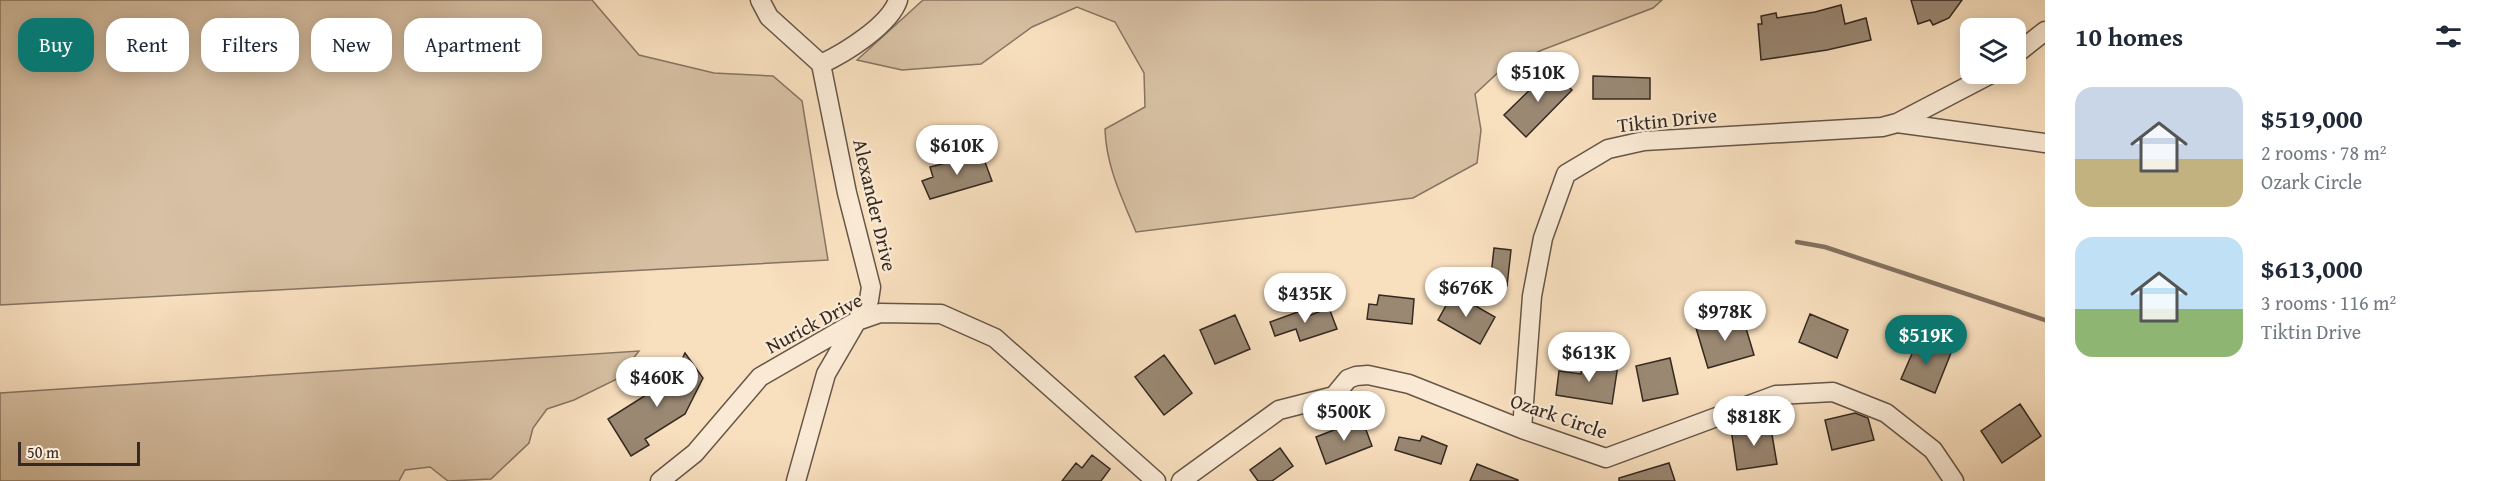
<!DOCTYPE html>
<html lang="en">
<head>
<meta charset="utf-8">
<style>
	body { margin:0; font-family:"Gentium Book Plus",serif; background:#f6f6f7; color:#1f2937; height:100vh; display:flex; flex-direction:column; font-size:22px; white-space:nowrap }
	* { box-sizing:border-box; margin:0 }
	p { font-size:20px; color:#747a83 }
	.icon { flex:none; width:33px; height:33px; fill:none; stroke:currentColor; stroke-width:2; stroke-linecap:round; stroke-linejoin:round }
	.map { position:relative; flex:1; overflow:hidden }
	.details { display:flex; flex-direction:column; background:#fff; width:450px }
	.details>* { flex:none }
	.hud { position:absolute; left:18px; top:18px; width:570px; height:54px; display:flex; gap:12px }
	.controls { position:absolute; left:1960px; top:18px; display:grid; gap:12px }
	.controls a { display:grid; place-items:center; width:66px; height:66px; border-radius:12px; background:#fff; box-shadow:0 3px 15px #0003; font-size:30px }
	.scale { position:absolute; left:18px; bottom:15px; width:122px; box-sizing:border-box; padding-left:6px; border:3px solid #352921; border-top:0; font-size:16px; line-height:21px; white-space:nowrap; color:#352921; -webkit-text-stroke:4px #faead5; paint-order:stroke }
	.price { position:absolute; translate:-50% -51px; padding:0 14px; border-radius:21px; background:#fff; color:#222; font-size:20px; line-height:39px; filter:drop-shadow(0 2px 3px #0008) }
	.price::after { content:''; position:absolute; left:50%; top:36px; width:18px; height:14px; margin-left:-9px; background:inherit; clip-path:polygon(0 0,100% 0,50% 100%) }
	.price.active { background:#0f766e; color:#fff }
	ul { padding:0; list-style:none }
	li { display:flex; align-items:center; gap:18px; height:150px; padding:0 30px }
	li span { display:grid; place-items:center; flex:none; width:168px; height:120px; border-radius:18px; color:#555 }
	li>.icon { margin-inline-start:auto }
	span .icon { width:72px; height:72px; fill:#fffc; stroke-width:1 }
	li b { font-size:26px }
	h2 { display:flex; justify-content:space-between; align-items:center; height:72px; padding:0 30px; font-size:26px }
	.pill { padding:0 21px; border-radius:18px; background:#fff; box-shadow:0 3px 15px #0003; font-size:21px; line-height:54px }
	.pill.active { background:#0f766e; color:#fff }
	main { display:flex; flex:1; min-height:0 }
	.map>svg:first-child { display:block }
	.green { fill:#d7c0a3; stroke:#867462; stroke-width:1.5 }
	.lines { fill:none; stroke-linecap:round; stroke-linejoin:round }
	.stream { stroke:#82715f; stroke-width:4.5 }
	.building { fill:#9a8873; stroke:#352921; stroke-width:1.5 }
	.street-casing { stroke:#665648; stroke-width:21 }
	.street { stroke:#faead5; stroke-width:18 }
	.labels { text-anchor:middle; stroke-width:4.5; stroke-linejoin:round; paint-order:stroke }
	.street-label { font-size:20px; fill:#352921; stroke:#faead5 }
</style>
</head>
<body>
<main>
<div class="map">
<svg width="2045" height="481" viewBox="0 0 2045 481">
	<rect width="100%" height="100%" fill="#f8dfbe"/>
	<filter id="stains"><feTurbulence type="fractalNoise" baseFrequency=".00333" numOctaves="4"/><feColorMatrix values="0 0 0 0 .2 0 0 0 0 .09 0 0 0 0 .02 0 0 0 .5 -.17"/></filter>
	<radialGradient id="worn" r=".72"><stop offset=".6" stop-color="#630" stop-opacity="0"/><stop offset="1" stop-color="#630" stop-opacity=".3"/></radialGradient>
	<!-- green -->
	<path class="green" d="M0,0H592L639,55L714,73L773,76L802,101L828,260L0,305Z
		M923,0H1662L1653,8L1542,50L1503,68L1475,94L1481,130L1477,163L1413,198L1136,232C1122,198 1106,166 1105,129L1145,107L1144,73L1115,22L1077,7L1032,27L981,64L902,70L857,60Z
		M639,351L617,379L574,400L547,409L533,428L529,443L491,479L448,481L430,467L405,470L399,481H0V393Z"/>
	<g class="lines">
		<!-- stream -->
		<path class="stream" d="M1797,242L1825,247L2045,320"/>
	</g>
	<!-- building -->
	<path class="building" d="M1911,0H1962L1949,18L1933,25L1930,20L1918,24Z
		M1841,5L1845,24L1866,18L1871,40L1827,50L1761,60L1758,24H1762L1761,16L1776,13L1777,18L1815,12Z
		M1551,69L1572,90L1526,137L1504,115Z
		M1593,76L1650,78V99H1593Z
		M982,154L992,181L930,199L922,181L933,177L930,167Z
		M1494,248L1511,250L1507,286L1490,284Z
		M1453,293L1495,317L1480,344L1438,320Z
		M1379,295L1414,299L1412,324L1367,319L1369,304L1377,305Z
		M1329,308L1337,329L1300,341L1296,329L1275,336L1270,322L1306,309L1308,316Z
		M1810,314L1848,330L1837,358L1799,342Z
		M1235,315L1250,349L1215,364L1200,330Z
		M1742,315L1754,355L1708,368L1696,328Z
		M1918,340L1951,353L1935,393L1901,379Z
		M685,353L703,378L685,414L645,439L649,445L631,456L608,419L673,378Z
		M1164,355L1192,393L1164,415L1135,377Z
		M1670,358L1678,394L1643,401L1636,366Z
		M1583,360L1618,365L1612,404L1556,395L1559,371L1581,374Z
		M2020,404L2041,436L2002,463L1981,431Z
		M1855,413L1868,418L1874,440L1832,450L1825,420Z
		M1362,419L1372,446L1326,464L1316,437Z
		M1770,423L1777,464L1737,470L1731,429Z
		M1422,436L1447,446L1441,464L1395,450L1399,437L1420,441Z
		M1280,448L1293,466L1272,481H1258L1250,470Z
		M1092,455L1110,469L1101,481H1062L1076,463L1082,468Z
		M1669,463L1675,481H1619V478Z
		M1477,464L1518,480V481H1470Z"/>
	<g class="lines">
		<defs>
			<path id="street" d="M760,0L769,17L821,64
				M2016,54L2045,31
				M821,64C845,53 890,25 898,0
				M1897,123L2045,143
				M1522,429L1532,296L1543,238L1566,174L1608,149L1644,141L1882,127L1897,123L1991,74
				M660,481L695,453L760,377L857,321L880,313L941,314L995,338L1156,481
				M796,481L826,374L869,300L871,287L847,193L821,64
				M1181,481L1279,410L1334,396L1348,379L1356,376L1368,375L1409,384L1522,429L1606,458L1776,395L1833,392L1886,413L1933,450L1954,481"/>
		</defs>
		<!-- street casing -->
		<use href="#street" class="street-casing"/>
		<!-- street -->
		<use href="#street" class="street"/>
	</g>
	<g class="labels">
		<!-- street labels -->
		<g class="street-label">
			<text transform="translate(1667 120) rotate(-6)" y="7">Tiktin Drive</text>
			<text transform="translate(875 205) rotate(77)" y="7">Alexander Drive</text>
			<text transform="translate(814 323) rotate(-28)" y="7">Nurick Drive</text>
			<text transform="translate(1559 416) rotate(19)" y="7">Ozark Circle</text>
		</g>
	</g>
	<rect width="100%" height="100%" filter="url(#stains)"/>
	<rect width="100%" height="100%" fill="url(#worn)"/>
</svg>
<div class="controls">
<a><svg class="icon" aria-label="layers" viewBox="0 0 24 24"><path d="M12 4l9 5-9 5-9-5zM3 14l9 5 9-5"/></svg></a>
</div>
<div class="scale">50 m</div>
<b class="price" style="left:1538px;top:103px">$510K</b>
<b class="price" style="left:957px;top:176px">$610K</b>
<b class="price" style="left:1466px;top:318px">$676K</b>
<b class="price" style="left:1305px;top:324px">$435K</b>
<b class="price" style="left:1725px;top:342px">$978K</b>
<b class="price active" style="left:1926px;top:366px">$519K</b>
<b class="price" style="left:1589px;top:383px">$613K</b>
<b class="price" style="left:657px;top:408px">$460K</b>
<b class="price" style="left:1344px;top:442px">$500K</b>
<b class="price" style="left:1754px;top:447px">$818K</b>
<div class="hud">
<a class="pill active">Buy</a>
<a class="pill">Rent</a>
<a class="pill">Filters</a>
<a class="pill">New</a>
<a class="pill">Apartment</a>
</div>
</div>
<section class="details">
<h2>10 homes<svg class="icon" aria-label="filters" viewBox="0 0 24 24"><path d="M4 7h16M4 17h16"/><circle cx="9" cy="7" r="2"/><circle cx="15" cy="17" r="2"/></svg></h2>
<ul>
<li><span style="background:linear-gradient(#c9d6e8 60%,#c2b280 0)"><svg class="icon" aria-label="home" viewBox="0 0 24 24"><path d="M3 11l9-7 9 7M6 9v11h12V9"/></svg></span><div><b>$519,000</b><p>2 rooms · 78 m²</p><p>Ozark Circle</p></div></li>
<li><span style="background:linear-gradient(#bfe0f5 60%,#8fb573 0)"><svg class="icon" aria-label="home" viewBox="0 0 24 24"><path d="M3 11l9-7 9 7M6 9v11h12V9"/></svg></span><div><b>$613,000</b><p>3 rooms · 116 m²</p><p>Tiktin Drive</p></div></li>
</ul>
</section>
</main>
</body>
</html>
